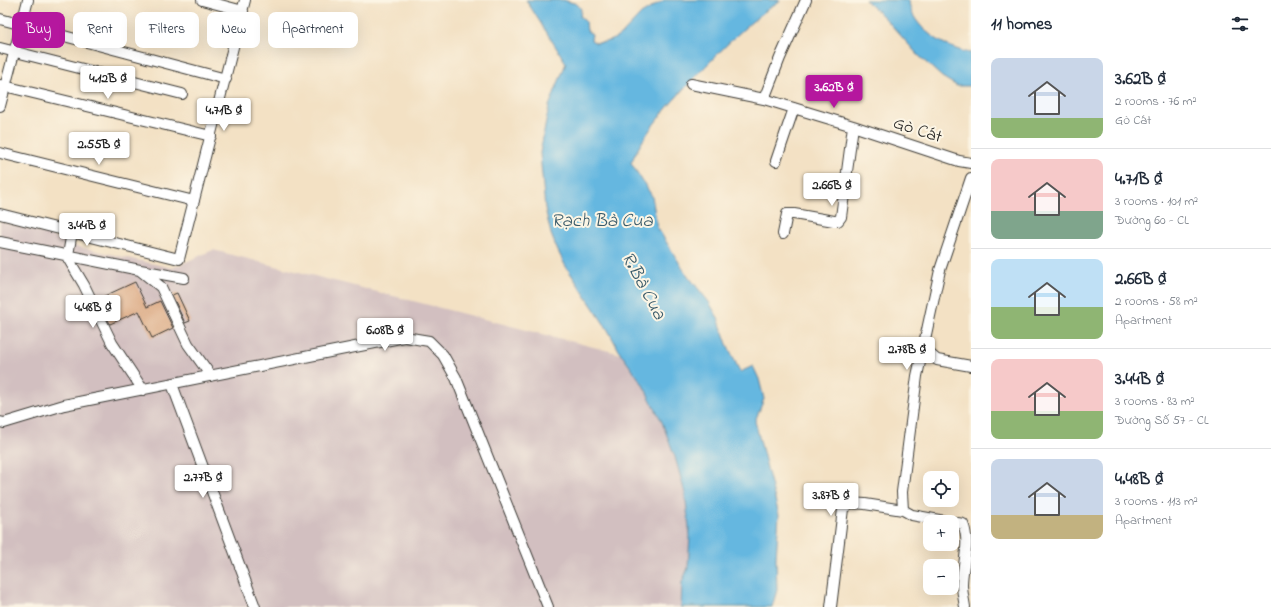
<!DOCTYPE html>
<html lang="en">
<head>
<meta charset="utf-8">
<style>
	body { margin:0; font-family:"Indie Flower",sans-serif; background:#f6f6f7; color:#1f2937; height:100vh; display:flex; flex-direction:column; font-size:15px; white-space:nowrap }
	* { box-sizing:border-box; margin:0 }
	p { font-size:13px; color:#747a83 }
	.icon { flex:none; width:22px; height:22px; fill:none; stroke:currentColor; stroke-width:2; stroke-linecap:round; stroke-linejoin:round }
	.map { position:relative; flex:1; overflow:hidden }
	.side { display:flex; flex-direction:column; background:#fff; width:300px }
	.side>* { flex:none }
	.hud { position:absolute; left:12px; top:12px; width:380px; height:36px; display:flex; gap:8px }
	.controls { position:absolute; left:923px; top:471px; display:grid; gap:8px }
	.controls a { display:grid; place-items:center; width:36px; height:36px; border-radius:8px; background:#fff; box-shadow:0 4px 16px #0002; font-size:20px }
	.price { position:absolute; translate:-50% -34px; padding:0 9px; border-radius:4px; background:#fff; color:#222; font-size:13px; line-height:26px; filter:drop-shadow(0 1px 2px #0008) }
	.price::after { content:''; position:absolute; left:50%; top:24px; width:12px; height:9px; margin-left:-6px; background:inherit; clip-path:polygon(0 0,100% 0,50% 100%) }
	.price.active { background:#b5179e; color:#fff }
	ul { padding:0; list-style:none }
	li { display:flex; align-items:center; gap:12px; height:100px; padding:0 20px }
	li+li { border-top:1px solid #e0e1e3 }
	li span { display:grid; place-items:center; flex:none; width:112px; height:80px; border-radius:8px; color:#555 }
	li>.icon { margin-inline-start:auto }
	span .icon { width:48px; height:48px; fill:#fffc; stroke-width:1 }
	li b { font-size:17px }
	h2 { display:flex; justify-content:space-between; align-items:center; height:48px; padding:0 20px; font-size:17px }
	.chip { padding:0 14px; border-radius:8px; background:#fff; box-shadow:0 4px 16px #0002; font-size:14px; line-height:36px }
	.chip.active { background:#b5179e; color:#fff }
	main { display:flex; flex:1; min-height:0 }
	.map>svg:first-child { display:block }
	.industrial { fill:#d2bfc0 }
	.water { fill:#65b7e0; stroke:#406a7e }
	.building { fill:#dba983 }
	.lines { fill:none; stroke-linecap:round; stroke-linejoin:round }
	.minor-casing { stroke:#3c3a35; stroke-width:12 }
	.minor { stroke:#fff; stroke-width:10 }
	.labels { text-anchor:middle; stroke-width:4; stroke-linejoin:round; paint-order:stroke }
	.street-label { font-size:18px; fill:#1c1c1c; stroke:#fcf5e5 }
	.water-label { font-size:19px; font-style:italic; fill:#395a6a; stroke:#fcf5e5 }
</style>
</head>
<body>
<main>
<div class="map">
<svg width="971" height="607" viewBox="0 0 971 607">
	<rect width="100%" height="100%" fill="#fcf5e5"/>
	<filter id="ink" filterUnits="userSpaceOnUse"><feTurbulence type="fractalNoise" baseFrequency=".025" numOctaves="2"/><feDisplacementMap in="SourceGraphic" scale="8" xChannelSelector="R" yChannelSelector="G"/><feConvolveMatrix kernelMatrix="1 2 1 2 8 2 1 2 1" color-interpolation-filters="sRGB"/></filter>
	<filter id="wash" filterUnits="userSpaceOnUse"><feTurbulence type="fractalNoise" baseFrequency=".012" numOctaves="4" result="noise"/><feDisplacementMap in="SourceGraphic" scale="16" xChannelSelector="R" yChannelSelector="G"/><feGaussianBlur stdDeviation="0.9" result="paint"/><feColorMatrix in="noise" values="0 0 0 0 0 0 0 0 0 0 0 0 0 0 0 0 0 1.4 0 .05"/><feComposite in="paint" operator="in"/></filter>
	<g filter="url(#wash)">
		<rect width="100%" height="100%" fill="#f3e1c4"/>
		<!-- industrial -->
		<path class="industrial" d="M0,221L40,231L75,246L172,268L213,250L621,354L642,383L662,422L675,457L685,493L690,536L688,568L682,582L681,607H0Z"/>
		<!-- water -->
		<path class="water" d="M526,0H563L577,4L581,9L580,17L586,22L587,31L592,34L591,40L596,43L606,42L616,38L623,33L641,14L664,0H781C752,19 729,42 705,67C677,96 647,126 631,163L652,196L657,227L685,272L709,302L718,318L727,344L740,372L753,366L759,379L764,399L755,421L779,515L776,558L777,590L772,607H681L682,582L688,568L690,536L685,493L675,457L662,422L642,383L621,354L608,330L565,265L557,249L551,234L545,208L540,153L549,106L566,63Z
			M865,0H909C910,27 946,49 971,53V86H957L942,77L918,55L884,17Z"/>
		<g id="blocks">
			<!-- building -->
			<path class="building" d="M135,282L147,307L160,301L173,328L152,338L139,311L110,324L98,299Z
				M177,293L190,321L185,323L172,295Z"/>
		</g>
	</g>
	<g filter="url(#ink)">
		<use href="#blocks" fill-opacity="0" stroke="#3c3a35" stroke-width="1"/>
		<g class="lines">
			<defs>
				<path id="minor" d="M202,0L243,11
					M0,19L226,79
					M0,48L182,94
					M691,84L764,99L853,126L959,161L971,163
					M0,85L211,136
					M764,99L780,58L806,0
					M0,106L28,0
					M0,153L194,201
					M776,161L794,108
					M0,214L179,259L245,0
					M783,234L787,214H794L834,221H838L841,217L853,126
					M0,242L140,270L184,278
					M66,255L84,285L112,343L143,390
					M68,255L72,232
					M141,271L161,287L188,344L211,376
					M923,348L937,360L971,366
					M172,384L255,607
					M0,422L4,423L64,405L405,337L429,341L443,355L456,378L548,607
					M950,522L912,515L903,510L902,492L917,376L940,270L971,178
					M952,522L963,524C971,543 962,565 962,585C962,592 964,600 965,607
					M831,607L843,509L850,503L865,504L903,510"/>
			</defs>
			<!-- minor casing -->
			<use href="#minor" class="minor-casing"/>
			<!-- minor -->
			<use href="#minor" class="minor"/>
		</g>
	</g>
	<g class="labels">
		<!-- street labels -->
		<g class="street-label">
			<text transform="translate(918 129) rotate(18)" y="6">Gò Cát</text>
		</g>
		<!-- water labels -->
		<g class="water-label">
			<text x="602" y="226">Rạch Bà Cua</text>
			<text transform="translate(645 285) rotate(62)" y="7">R.Bà Cua</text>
		</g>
	</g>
</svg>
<div class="controls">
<a><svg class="icon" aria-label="locate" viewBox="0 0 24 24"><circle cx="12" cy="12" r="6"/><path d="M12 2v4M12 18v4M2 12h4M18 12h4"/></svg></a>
<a>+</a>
<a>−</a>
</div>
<b class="price" style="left:108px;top:100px">4.12B ₫</b>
<b class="price active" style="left:834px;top:109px">3.62B ₫</b>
<b class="price" style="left:224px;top:132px">4.71B ₫</b>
<b class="price" style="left:99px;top:166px">2.55B ₫</b>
<b class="price" style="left:832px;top:207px">2.66B ₫</b>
<b class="price" style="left:87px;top:247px">3.44B ₫</b>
<b class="price" style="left:93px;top:329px">4.48B ₫</b>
<b class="price" style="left:385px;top:352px">6.08B ₫</b>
<b class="price" style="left:907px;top:371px">2.78B ₫</b>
<b class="price" style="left:203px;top:499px">2.77B ₫</b>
<b class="price" style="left:831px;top:517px">3.87B ₫</b>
<div class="hud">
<a class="chip active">Buy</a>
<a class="chip">Rent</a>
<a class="chip">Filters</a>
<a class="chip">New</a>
<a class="chip">Apartment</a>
</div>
</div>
<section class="side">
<h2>11 homes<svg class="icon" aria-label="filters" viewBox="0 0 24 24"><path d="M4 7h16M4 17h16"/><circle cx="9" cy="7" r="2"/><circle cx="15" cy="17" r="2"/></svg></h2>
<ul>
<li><span style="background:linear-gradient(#c9d6e8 75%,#8fb573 0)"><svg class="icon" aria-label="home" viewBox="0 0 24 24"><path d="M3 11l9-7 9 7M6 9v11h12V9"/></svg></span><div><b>3.62B ₫</b><p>2 rooms · 76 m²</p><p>Gò Cát</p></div></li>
<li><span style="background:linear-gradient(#f6c9c9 65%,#7fa58c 0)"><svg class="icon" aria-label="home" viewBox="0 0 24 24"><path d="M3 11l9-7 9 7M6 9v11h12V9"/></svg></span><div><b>4.71B ₫</b><p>3 rooms · 101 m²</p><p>Đường 60 - CL</p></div></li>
<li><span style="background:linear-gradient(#bfe0f5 60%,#8fb573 0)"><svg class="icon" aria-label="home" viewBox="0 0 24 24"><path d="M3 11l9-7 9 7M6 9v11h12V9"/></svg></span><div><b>2.66B ₫</b><p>2 rooms · 58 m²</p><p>Apartment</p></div></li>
<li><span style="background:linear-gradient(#f6c9c9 65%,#8fb573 0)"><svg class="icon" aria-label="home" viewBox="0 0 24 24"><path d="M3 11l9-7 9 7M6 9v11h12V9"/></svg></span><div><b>3.44B ₫</b><p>3 rooms · 83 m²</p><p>Đường Số 57 - CL</p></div></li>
<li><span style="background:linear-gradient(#c9d6e8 70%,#c2b280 0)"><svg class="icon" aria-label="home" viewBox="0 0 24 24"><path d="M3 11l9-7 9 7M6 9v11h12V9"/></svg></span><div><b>4.48B ₫</b><p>3 rooms · 113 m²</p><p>Apartment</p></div></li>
</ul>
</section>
</main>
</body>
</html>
